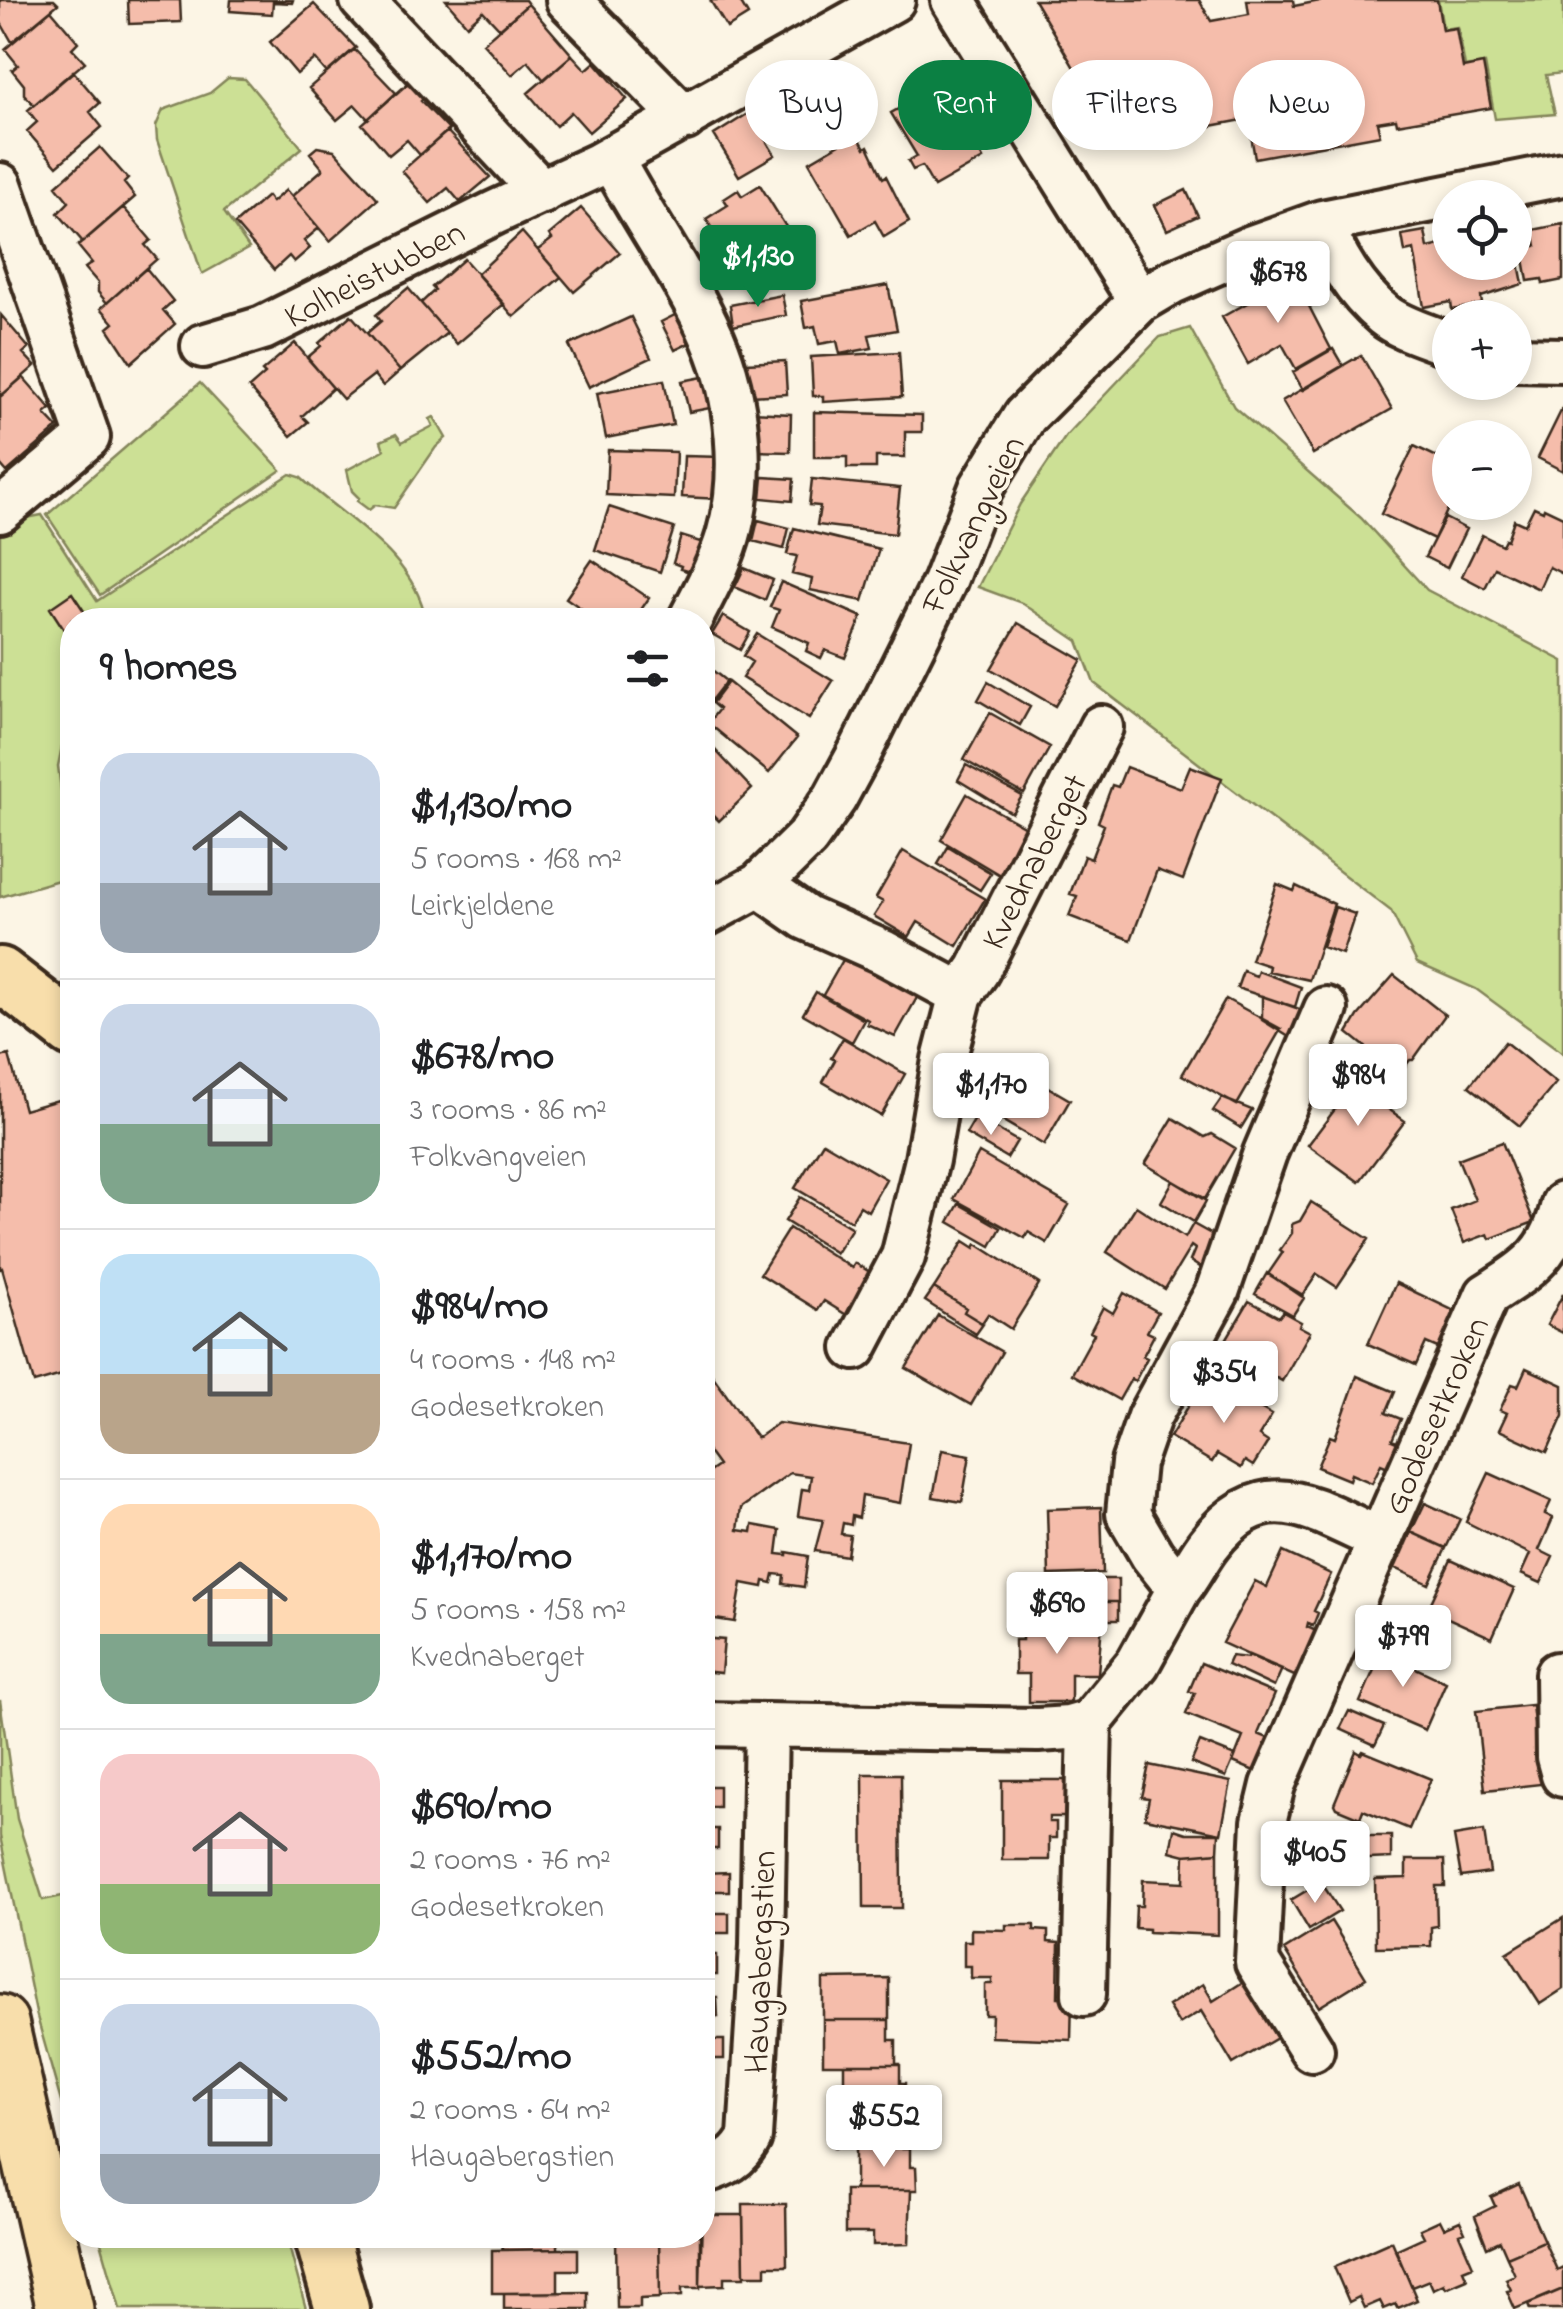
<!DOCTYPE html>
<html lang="en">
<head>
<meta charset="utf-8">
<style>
	body { margin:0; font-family:"Indie Flower",sans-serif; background:#f2f2f2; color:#202124; height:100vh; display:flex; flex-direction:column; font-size:38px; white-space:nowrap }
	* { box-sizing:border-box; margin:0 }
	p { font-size:32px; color:#757577 }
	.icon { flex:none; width:55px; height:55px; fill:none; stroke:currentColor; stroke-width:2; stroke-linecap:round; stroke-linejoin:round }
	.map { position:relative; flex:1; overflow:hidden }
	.sheet { position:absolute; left:60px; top:608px; width:655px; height:1640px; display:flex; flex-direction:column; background:#fff; border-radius:40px; box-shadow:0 5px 15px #0003 }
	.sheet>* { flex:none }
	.guide { position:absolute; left:745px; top:60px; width:668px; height:90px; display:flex; gap:20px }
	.controls { position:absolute; left:1432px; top:180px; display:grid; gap:20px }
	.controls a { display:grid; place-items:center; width:100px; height:100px; border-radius:50%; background:#fff; box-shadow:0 5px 15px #0003; font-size:50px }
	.price { position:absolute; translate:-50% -85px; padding:0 22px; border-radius:10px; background:#fff; color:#222; font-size:32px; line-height:65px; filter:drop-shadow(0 2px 5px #0008) }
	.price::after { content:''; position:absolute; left:50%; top:60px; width:30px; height:22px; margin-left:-15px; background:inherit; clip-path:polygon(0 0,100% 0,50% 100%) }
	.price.selected { background:#0b8043; color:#fff }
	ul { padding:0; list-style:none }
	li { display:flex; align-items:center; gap:30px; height:250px; padding:0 40px }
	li+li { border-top:2px solid #e0e0e0 }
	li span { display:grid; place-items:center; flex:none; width:280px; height:200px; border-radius:30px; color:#555 }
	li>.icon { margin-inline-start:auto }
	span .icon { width:120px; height:120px; fill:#fffc; stroke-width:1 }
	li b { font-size:42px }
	h2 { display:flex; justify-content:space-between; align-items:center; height:120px; padding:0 40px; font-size:42px }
	.tag { padding:0 35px; border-radius:45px; background:#fff; box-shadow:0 5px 15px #0003; font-size:35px; line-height:90px }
	.tag.selected { background:#0b8043; color:#fff }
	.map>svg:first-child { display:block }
	.green { fill:#cce095; stroke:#84855a; stroke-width:2.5 }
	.building { fill:#f5bdab; stroke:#3b2a1e; stroke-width:2.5 }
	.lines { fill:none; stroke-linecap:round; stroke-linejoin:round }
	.minor-casing { stroke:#3b2a1e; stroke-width:50 }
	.major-casing { stroke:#3b2a1e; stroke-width:60 }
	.highway-casing { stroke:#3b2a1e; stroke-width:62 }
	.minor { stroke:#fcf5e5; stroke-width:42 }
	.major { stroke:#f8deab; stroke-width:52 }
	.highway { stroke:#f8deab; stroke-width:55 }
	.labels { text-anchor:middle; stroke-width:8; stroke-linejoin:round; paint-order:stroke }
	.street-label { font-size:35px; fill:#3b2a1e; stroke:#fcf5e5 }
</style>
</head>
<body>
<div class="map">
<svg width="1563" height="2309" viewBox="0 0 1563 2309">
	<rect width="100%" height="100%" fill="#fcf5e5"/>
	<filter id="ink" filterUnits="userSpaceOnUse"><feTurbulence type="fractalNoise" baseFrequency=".01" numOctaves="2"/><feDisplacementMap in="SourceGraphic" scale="20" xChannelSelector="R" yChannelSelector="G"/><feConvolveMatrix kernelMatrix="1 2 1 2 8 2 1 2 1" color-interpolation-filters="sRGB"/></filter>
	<g filter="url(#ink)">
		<!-- green -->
		<path class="green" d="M1438,0H1563V73L1546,75L1555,114L1495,119L1485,64L1465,67L1458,27L1443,29Z
			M228,78L245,79L302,148L224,212L249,248L202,274L157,140L156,126L163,110L210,93Z
			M1190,328L1234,407L1361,518L1427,590L1563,661V1053L1476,989L1417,963L1391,911L1094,683L1078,641L1022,603L978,587L1020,504L1066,436L1160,337Z
			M200,383L281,470L100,595L47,515Z
			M434,417L446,438L436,447L394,508L375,505L369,510L357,501L359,498L352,491L347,470L384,450L381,441L396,434L402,442L433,426L430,419Z
			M290,474L300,477C346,520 414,554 426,620H72V738L63,741L58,766L72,876L0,897V532L11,521L42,515L97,601Z
			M0,1700L17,1819L43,1900L72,1894V2141L36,2013L0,1836Z
			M99,2235H286L306,2309H120Z"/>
		<!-- building -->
		<path class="building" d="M0,0H54L58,4L12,42L0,21Z
			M128,0H180L181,22L129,24Z
			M231,0H293L292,3L273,2L272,14L230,11Z
			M446,0H525L528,4L500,29L483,11L467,25Z
			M710,0H739L748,15L727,28Z
			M1034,0H1199L1211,21L1249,14L1247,0H1293L1294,6L1325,0H1437L1442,30L1456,28L1463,68L1483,64L1491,108L1397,124L1396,119L1377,122L1380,135L1255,158L1248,119L1158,136L1122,73L1089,93Z
			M314,4L356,48L327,73L315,59L297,74L270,42Z
			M528,4L572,55L544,80L528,61L512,75L483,43Z
			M51,10L78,42L72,48L85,62L34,105L24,94V85L12,70L18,65L5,49Z
			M354,49L396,93L368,119L355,105L337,120L309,88Z
			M572,55L586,70L595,62L627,99L589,132L571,112L556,126L528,93Z
			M73,71L100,103L90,112L102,127L57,166L27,131L37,122L28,110Z
			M415,77L429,93L421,101L449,130L420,155L407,140L389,155L362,124Z
			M919,77L927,92L940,85L949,100L951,98L983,159L934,187L922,166L913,170L908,161L917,156L891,113L916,99L907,84Z
			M749,113L775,155L739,176L714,135Z
			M447,131L490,177L460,202L448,188L430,203L402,171Z
			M857,134L865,148L868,146L883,178L886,176L909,222L884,237L875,221L851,235L809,162Z
			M100,147L128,179L124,183L135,197L83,242L58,213L69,202L56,186Z
			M317,147L334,150L378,199L330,241L292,196L323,169L310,153Z
			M760,185L788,230L733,263L706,219L728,205L724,199L738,190L742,196Z
			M286,190L319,228L304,241L310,248L294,262L289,256L274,270L235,224L267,196L272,202Z
			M1186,190L1198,216L1167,230L1155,205Z
			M123,207L151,240L145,245L157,259L107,303L98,292V283L85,268L92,263L78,246Z
			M581,208L620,253L574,292L538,250L552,239L549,235Z
			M1563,224V280L1543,284L1542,279L1528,281L1522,248L1536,246L1533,230Z
			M1425,231L1428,248L1450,243V262H1515V243L1523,284L1481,297L1482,304L1452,310L1451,302L1424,307L1414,250L1405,252L1402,235Z
			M522,232L561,277L514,317L477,274Z
			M464,259L504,304L457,344L421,303L435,290L432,287Z
			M146,268L173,301L163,310L175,324L131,363L108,328L114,323L101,308Z
			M1294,277L1331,349L1296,369L1282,344L1248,364L1222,317Z
			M888,285L897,330L869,335L872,348L840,354L837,341L819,344L815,326L806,328L801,301Z
			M408,288L447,333L400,371L367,333L381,321L376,315Z
			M782,295L786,315L733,326L730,305Z
			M679,313L694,341L675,350L661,322Z
			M1,315L29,348L23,353L35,366L0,397Z
			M351,315L400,371L383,386L374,375L343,399L307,358L321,346L319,343Z
			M631,317L651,358L589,387L569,345Z
			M295,343L333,388L302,416L308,422L291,436L249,388L265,374L262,371Z
			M1333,349L1343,366L1303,390L1293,372Z
			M899,352L902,397L823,402V396H813L811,357Z
			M1361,355L1392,409L1313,454L1282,401Z
			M785,361L787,394L749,396L746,363Z
			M23,377L51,409L45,414L58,428L7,472L0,464V397Z
			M703,377L710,408L689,412L682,381Z
			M664,380L673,425L606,438L597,393Z
			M1563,407V471L1538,458Z
			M752,412L791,414L790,452L751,451Z
			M814,412L922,415V432H905V457H876V468H847V457H814Z
			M1414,446L1450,463L1451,502L1434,539L1381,514Z
			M608,450L676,452L674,498L606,495Z
			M684,456L722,457L720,499L682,497Z
			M763,477L794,479L792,501L761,498Z
			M812,479L900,488L895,534L817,525L820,506L809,505Z
			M609,507L674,528L660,572L595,550Z
			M1534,507L1543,511L1544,508L1563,517V574L1549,567L1539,589L1495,568L1485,588L1462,576L1482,535L1502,545L1505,539L1507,540L1514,520L1525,525Z
			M1445,518L1466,529L1447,568L1425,557Z
			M758,520L789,528L784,549L753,541Z
			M794,528L879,549L863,601L810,590L812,579L792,574L797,556L787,554Z
			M681,536L710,545L700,575L680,569L681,566L673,563Z
			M592,560L649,598L634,620H598L566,598Z
			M744,568L773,580L765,600L735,587Z
			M781,582L862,617L845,658L825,650L821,658L806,651L809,643L772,627L779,610L770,607Z
			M72,593L90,620H72V642L50,608Z
			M723,616L750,632L740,650L712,634Z
			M1018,623L1082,660L1055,706L991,669Z
			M757,634L833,681L809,719L742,678L752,662L743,656Z
			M702,662L726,681L709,703L702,698Z
			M728,682L797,738L769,773L708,723L719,709L712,703Z
			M988,682L1030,707L1020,725L978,700Z
			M990,713L1050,747L1024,794L964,760Z
			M702,736L752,789L719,821L702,804Z
			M966,765L1022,796L1012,813L958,780Z
			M1190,766L1222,778L1183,880L1157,870L1131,940L1069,916L1077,896L1070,894L1084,856L1091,859L1104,825L1098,822L1112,785L1118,787L1126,767L1181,788Z
			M967,794L1027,828L1000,875L941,840Z
			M948,847L991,873L980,890L938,864Z
			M903,851L985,899L957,946L918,922L909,937L874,916L883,902L876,898Z
			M1277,884L1294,891L1296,886L1334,904L1309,980L1268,971L1269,966L1251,960Z
			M1335,907L1355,914L1342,954L1322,947Z
			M847,953L919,994L895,1037L867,1024L868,1020L823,995Z
			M1243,971L1256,976L1258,971L1301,987L1295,1007L1237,988Z
			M1394,975L1445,1015L1413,1060H1410L1399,1074L1348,1033L1358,1016Z
			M816,992L864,1020L852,1042L803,1014Z
			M1262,996L1305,1011L1289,1037L1262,1020Z
			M1226,999L1281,1029L1237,1105L1182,1075Z
			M843,1038L905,1074L881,1116L823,1082L835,1060L831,1058Z
			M1505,1042L1556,1083L1520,1126L1469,1086Z
			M9,1055L24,1110L72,1096V1372L34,1383L2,1268L0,1269V1057Z
			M1007,1063L1070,1100L1044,1145L981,1108Z
			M1366,1073L1392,1092L1383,1105L1405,1121L1359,1182L1308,1145L1354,1084L1357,1086Z
			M1222,1098L1252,1110L1241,1128L1213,1111Z
			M976,1117L1017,1141L1007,1158L966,1134Z
			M1173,1118L1205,1137L1212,1134L1235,1148L1205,1199L1145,1164Z
			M823,1142L886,1179L868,1211L860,1206L851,1221L795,1188Z
			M1502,1142L1534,1222L1490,1239L1488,1234L1464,1243L1451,1210L1475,1200L1458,1159Z
			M979,1153L1069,1205L1047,1243L1028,1232L1025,1238L954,1199Z
			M1173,1181L1206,1201L1194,1222L1161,1202Z
			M800,1197L852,1228L836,1253L785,1221Z
			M1311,1202L1369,1239L1337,1287L1317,1274L1303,1295L1268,1274L1283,1252L1280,1250L1292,1233V1224L1300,1221Z
			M959,1204L1001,1228L991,1246L949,1222Z
			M1136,1206L1185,1238L1193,1224L1220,1239L1207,1272L1190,1261L1195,1249L1191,1246L1165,1289L1107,1252Z
			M789,1228L852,1268L855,1263L878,1277L853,1319L824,1301L818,1310L760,1274Z
			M964,1241L975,1248L977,1244L1039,1284L1011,1329L988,1314L982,1323L964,1312L966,1308L934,1288Z
			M1267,1273L1304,1298L1293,1315L1255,1294Z
			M1396,1283L1463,1315L1447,1352L1426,1343L1416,1365L1368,1344Z
			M934,1288L966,1308L964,1312L983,1324L976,1334L925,1301Z
			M1124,1293L1158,1312L1147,1332L1154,1335L1143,1356L1147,1358L1135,1381L1131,1379L1119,1400L1072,1374L1094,1334L1090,1332L1103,1307L1113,1313Z
			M1563,1294V1333L1547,1325Z
			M1249,1301L1279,1317L1283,1312L1301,1322L1299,1326L1310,1332L1282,1381L1259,1368L1249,1387L1211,1365Z
			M938,1315L1002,1352L971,1405L906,1368Z
			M1526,1368L1563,1385V1416L1547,1452L1499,1430L1507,1413L1500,1410L1512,1384L1518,1386Z
			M710,1372L757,1438L778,1423L909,1443L900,1503L862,1496L859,1518L852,1516L851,1525L843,1523L841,1534L850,1535L847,1556L815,1551L823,1520L798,1516L802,1489L809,1490L811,1476L790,1473L741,1508L738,1530L752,1532L753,1525L780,1530L777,1554L787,1555V1552L808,1556L804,1587L783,1584L784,1575L774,1574L772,1583L764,1581L763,1587L742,1583L735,1622L702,1617V1477L718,1466L702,1444V1378Z
			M1357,1376L1395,1392L1386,1413L1401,1419L1392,1440L1399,1443L1388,1467L1381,1464L1372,1483L1351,1474L1349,1480L1317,1467L1330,1436L1335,1438Z
			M1213,1380L1235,1394L1241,1384L1253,1391L1247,1400L1272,1415L1259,1436L1268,1442L1253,1466L1245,1461L1241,1468L1217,1454L1212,1462L1170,1437L1192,1400L1199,1404Z
			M942,1450L970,1455L962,1502L933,1497Z
			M1489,1473L1551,1501L1545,1514L1553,1518L1539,1550L1553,1557L1541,1583L1521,1574L1530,1554L1466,1522Z
			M1425,1503L1460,1519L1446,1548L1411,1532Z
			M1101,1507L1103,1573L1049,1575L1047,1509Z
			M1411,1532L1446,1548L1429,1584L1395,1568Z
			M1283,1552L1331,1574L1314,1611L1318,1613L1313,1626L1308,1623L1307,1627L1323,1634L1303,1680L1222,1643L1255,1581L1267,1587Z
			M1451,1560L1514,1589L1492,1638L1428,1609Z
			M1074,1579H1118V1602H1074V1598H1061V1581Z
			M1070,1602H1118V1620H1070Z
			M1022,1622H1102L1098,1674H1071V1702H1029V1674H1015V1640H1022Z
			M702,1638L724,1640L721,1673L702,1671Z
			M1383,1649L1411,1661L1409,1665L1446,1682L1425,1730L1360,1702Z
			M1249,1655L1282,1669L1274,1687L1227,1665L1231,1656L1248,1658Z
			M1201,1663L1275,1694L1258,1734L1273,1740L1259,1773L1233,1762L1243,1737L1186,1714L1195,1693L1189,1691Z
			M1532,1705L1541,1784L1485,1790L1476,1711Z
			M1349,1711L1384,1726L1375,1745L1340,1729Z
			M1200,1742L1235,1756L1226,1777L1191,1763Z
			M1356,1751L1361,1754L1363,1751L1431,1779L1409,1829L1363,1810L1360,1818L1336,1808L1334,1804Z
			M1149,1765L1231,1782L1221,1833L1145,1818L1149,1798L1142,1797Z
			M863,1774H901L902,1908H864Z
			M1002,1780H1070V1817H1049V1822H1056V1838H1049V1860H1002Z
			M702,1786H719V1807H702Z
			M702,1829H718V1849H702Z
			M1174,1829L1186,1833H1219L1218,1852L1185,1855L1170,1851Z
			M1484,1831L1490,1873L1461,1877L1454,1836Z
			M1346,1836H1391V1858L1346,1860Z
			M1218,1852V1935L1148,1932V1929L1135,1928L1136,1906H1142L1143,1880L1184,1882L1185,1855Z
			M1406,1860H1444L1445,1886H1436L1437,1926L1431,1927V1946L1376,1947L1375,1879L1406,1878Z
			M729,1872V1891H709V1913H702V1873Z
			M1321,1882L1340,1911L1309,1930L1291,1900Z
			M702,1913H729V1933H709V1955H702Z
			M1563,1918V1989L1540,2004L1507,1953Z
			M1331,1921L1366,1978L1319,2007L1284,1950Z
			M1006,1925H1034V1930L1048,1931V1942L1059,1943L1058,1997H1072L1071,2040L991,2037L992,2015H985V1984H992V1978H971V1966H964V1941H971V1929L1006,1930Z
			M702,1955H717V1975H702Z
			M889,1978V2020H823V1979Z
			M1243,1982L1277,2038L1233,2064L1201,2011L1179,2024L1168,2006L1203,1984L1213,2001Z
			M702,1997H717L718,2017H702Z
			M823,2020H889V2040H896V2064H823Z
			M702,2040H724V2059H704V2083Z
			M844,2064H900V2083H905V2106H844Z
			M834,2106H900V2125H907V2148H834Z
			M855,2148H910V2167H916L917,2190H855Z
			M1519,2184L1544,2241L1507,2257L1500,2241L1487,2247L1475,2216L1495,2206L1491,2197Z
			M845,2190H911L909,2244L873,2245V2233H845Z
			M743,2204H786L787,2266H766V2275H744Z
			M702,2215H743L744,2277H724V2285L700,2286Z
			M1440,2220L1444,2228L1460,2221L1465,2232L1459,2234L1473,2266L1463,2270L1467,2279L1446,2288L1444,2284L1433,2289L1429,2280L1412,2287L1395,2250L1424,2237L1420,2229Z
			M502,2235H558V2249L503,2250Z
			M659,2235H700V2288H682V2296L660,2297Z
			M616,2237H659L660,2298L640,2299V2308H617Z
			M1392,2241L1417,2300L1398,2308L1396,2304L1384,2309L1380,2301L1364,2308L1359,2297L1349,2302L1334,2267Z
			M1544,2241L1557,2270L1563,2267V2289L1515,2309L1507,2291L1511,2290L1506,2279L1515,2275L1507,2257Z
			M558,2249H578V2270H558V2293H492V2250Z
			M1563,2289V2309H1530L1528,2304Z
			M588,2292V2309H504V2293Z"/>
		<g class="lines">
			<defs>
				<path id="minor" d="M362,0L542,192
					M568,0L685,118
					M953,0L1140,301
					M611,158C643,219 686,277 713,339C738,397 746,475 728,536C719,566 704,593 690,620
					M0,185L88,437L0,511
					M1322,222C1332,254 1357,293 1384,315C1401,329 1430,336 1450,345
					M203,346L263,328L494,213L598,165L893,0
					M1515,359L1563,360
					M759,885L806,918L883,952L961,994
					M702,916L759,885L807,838L835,798L860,752L944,583L981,488L1025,416L1140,301L1172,282L1252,247L1322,222L1563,174
					M855,1348L903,1257L927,1160L944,1060L961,994L978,970L1101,727
					M1179,1589C1191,1574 1198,1558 1209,1544C1265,1471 1313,1510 1380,1539
					M1557,1674L1558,1757L1563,1775
					M702,1724L1038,1730L1069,1728L1090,1722
					M1084,1994L1090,1722L1138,1663L1179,1589L1152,1555L1128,1514L1133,1463L1149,1417L1217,1292L1265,1153L1326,1009
					M1312,2050L1257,1962L1264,1822L1273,1785L1487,1295C1529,1268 1552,1255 1563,1204
					M702,2172C725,2165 739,2159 750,2137L762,1946L766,1725"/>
				<path id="major" d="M0,974L72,1030
					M321,2235L342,2309"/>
				<path id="highway" d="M0,2023L65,2309"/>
			</defs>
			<!-- minor casing -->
			<use href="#minor" class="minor-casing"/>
			<!-- major casing -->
			<use href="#major" class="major-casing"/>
			<!-- highway casing -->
			<use href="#highway" class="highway-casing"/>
			<!-- minor -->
			<use href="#minor" class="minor"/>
			<!-- major -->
			<use href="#major" class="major"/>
			<!-- highway -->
			<use href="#highway" class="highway"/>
		</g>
	</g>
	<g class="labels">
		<!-- street labels -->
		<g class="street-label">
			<text transform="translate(374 273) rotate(-27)" y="12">Kolheistubben</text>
			<text transform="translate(972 524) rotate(-64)" y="12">Folkvangveien</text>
			<text transform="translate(1033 861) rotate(-63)" y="12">Kvednaberget</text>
			<text transform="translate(1435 1415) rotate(-66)" y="12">Godesetkroken</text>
			<text transform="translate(759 1962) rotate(-88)" y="12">Haugabergstien</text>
		</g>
	</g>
</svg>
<div class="controls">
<a><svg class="icon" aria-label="locate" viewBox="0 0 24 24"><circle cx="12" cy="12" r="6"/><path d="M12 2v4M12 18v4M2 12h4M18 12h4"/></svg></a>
<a>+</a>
<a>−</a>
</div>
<b class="price selected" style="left:758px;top:310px">$1,130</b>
<b class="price" style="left:1278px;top:326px">$678</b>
<b class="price" style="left:1358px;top:1129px">$984</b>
<b class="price" style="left:991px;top:1138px">$1,170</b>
<b class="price" style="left:1224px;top:1426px">$354</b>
<b class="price" style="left:1057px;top:1657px">$690</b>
<b class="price" style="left:1403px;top:1690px">$799</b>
<b class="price" style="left:1315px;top:1906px">$405</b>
<b class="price" style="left:884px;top:2170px">$552</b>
<div class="guide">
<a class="tag">Buy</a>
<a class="tag selected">Rent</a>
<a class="tag">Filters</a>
<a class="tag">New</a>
</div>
<section class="sheet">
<h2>9 homes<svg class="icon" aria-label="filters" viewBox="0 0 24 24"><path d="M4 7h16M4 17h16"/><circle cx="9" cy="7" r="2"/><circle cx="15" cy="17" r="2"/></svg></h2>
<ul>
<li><span style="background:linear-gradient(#c9d6e8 65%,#9aa5b1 0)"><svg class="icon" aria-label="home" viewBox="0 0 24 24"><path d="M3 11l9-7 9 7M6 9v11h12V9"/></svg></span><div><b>$1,130/mo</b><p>5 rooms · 168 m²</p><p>Leirkjeldene</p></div></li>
<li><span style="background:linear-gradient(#c9d6e8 60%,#7fa58c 0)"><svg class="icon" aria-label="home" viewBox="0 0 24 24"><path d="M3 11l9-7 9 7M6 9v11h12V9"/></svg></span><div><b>$678/mo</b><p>3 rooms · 86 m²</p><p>Folkvangveien</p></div></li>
<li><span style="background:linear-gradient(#bfe0f5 60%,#b9a48a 0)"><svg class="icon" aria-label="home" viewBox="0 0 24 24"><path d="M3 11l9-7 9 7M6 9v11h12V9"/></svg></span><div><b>$984/mo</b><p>4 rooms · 148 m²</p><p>Godesetkroken</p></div></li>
<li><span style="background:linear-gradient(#ffd9b3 65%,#7fa58c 0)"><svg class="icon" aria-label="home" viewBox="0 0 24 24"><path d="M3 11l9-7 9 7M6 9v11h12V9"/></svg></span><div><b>$1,170/mo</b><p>5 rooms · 158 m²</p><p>Kvednaberget</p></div></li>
<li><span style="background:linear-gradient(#f6c9c9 65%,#8fb573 0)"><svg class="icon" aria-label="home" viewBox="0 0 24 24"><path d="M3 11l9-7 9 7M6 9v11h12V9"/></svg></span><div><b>$690/mo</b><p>2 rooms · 76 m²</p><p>Godesetkroken</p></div></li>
<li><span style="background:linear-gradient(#c9d6e8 75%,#9aa5b1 0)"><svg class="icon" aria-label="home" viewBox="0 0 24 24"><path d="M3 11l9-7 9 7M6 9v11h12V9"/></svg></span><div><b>$552/mo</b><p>2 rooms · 64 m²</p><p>Haugabergstien</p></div></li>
</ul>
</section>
</div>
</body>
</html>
